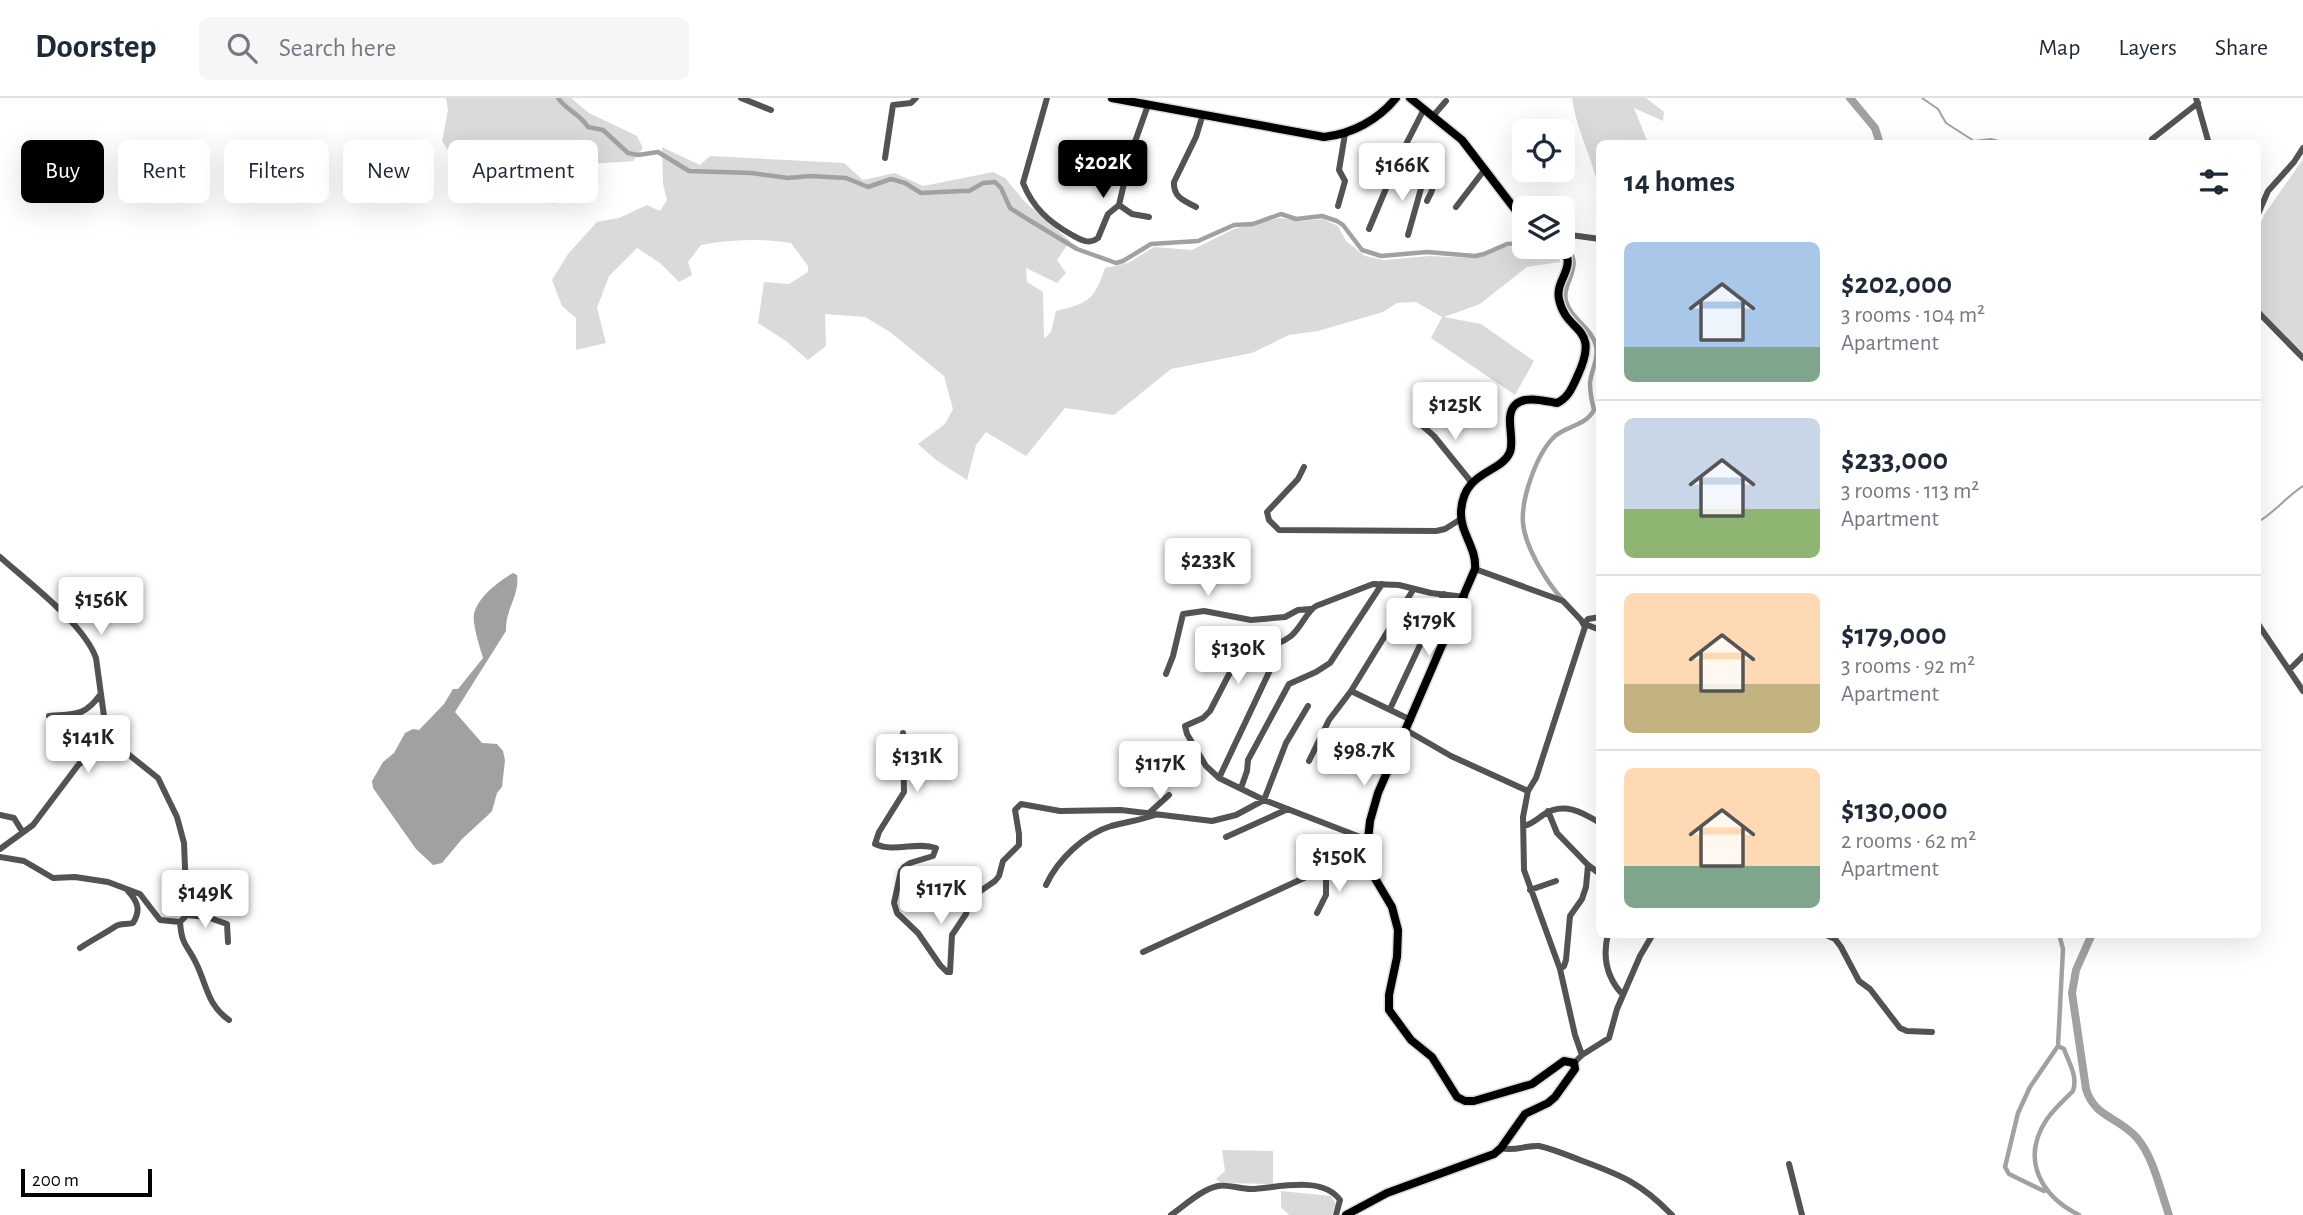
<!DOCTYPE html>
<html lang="en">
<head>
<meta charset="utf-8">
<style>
	body { margin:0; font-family:"Alegreya Sans",sans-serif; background:#f6f6f7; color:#1f2937; height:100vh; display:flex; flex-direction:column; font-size:26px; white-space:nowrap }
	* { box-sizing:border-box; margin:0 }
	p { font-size:23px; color:#747a83 }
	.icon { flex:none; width:38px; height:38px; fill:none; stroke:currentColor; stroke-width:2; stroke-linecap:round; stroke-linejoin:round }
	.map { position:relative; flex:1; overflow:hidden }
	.details { position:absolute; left:1596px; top:42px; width:665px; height:798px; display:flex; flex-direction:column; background:#fff; border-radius:10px; box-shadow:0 7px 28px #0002 }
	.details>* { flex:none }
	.guide { position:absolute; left:21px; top:42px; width:665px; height:63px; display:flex; gap:14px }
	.fabs { position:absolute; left:1512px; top:21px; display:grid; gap:14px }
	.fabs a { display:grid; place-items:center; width:63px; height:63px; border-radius:10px; background:#fff; box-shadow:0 7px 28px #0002; font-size:35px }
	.scale { position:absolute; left:21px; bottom:18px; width:131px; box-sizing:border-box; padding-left:7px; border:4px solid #000; border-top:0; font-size:19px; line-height:24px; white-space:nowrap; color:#000; -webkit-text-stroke:5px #fff; paint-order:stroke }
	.price { position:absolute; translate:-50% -60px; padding:0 16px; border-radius:7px; background:#fff; color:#222; font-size:23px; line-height:46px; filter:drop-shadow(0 2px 4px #0008) }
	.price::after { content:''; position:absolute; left:50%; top:42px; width:21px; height:16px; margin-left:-10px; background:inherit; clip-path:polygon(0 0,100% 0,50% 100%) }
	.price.selected { background:#000; color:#fff }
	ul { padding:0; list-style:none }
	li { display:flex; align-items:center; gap:21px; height:175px; padding:0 28px }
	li+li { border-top:2px solid #e0e1e3 }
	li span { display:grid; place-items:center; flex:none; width:196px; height:140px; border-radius:10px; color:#555 }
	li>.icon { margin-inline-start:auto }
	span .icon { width:84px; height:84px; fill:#fffc; stroke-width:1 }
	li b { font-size:30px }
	h2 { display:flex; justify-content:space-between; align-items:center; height:84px; padding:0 28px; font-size:30px }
	.tag { padding:0 24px; border-radius:10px; background:#fff; box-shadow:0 7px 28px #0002; font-size:24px; line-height:63px }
	.tag.selected { background:#000; color:#fff }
	header { display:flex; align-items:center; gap:42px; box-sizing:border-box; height:98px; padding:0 35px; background:#fff; border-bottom:2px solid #e0e1e3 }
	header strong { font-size:33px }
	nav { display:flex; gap:38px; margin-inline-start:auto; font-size:24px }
	.search { width:490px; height:63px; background:#f6f6f7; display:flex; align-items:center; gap:18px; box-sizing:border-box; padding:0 24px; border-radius:10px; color:#747a83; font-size:26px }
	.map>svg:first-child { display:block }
	.green { fill:#dadada }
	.water { fill:#a1a1a1 }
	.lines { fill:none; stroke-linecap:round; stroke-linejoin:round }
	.stream { stroke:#a1a1a1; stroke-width:2 }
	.canal { stroke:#a1a1a1; stroke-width:4.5 }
	.river { stroke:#a1a1a1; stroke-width:8 }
	.major-casing { stroke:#dbdbdb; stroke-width:11 }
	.minor { stroke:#535353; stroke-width:6 }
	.major { stroke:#000; stroke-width:8 }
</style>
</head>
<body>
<header>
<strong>Doorstep</strong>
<div class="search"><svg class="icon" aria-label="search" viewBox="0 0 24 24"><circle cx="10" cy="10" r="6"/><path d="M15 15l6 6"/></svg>Search here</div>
<nav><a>Map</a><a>Layers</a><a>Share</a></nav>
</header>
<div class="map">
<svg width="2303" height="1117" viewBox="0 0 2303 1117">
	<rect width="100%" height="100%" fill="#fff"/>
	<!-- green -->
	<path class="green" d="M446,0H571L589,15L637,38L643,50L633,63L576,67L553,106L519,86L494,77L474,83L463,75L442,43L448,12Z
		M1572,0H1646L1664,14L1663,23L1634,10L1648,45L1600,46L1599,82L1597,84C1590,55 1576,30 1572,0Z
		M662,49L700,67L710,58L844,65L863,82L895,75L923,88L993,74L1005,80L1024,103L1070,143L1057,162L1066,175L1057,185L1026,170L1027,184L1043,194L1044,241L1051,234L1056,213C1089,205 1094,202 1105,170L1128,165L1154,149L1192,152L1234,131L1279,120L1301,123L1323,121L1338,128L1346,143L1365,158L1384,162L1429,158L1474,160L1504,149L1524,148L1559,150L1560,164L1527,169L1480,206L1444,219L1481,226L1534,263L1515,297L1431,240L1442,219L1416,204L1397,205L1383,214L1318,233L1289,237L1252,255L1171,271L1114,317L1065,310L1026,358L986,334L976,347L967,382L936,362L918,346L945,326L953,311L944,278L890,234L865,219L825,216L826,248L808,262L786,243L758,225L764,184L789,186L808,174V168L791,145C760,140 731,142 701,147L688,164L692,177L679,184L660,165L637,150L609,178L597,210L606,245L576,252V220L562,208L552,182L568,156L597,124L619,120L647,107L660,113L667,102L663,86Z
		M2303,61V259L2258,215V133L2264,117Z
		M1222,1052L1273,1053V1086L1221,1085L1216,1081L1225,1073Z
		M1281,1093L1331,1098L1336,1106L1332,1117H1289L1281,1109Z"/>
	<!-- water -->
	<path class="water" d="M513,475L517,477C520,498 505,511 506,533L455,614L482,645L497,646L503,653L505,662L502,689L497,695L492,713L487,718L462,741L442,765L433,767L416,751L373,690L372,683L383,664L394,655L405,635L413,631L419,632L444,606L453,591H458L483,560C480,549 472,526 474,516C478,499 499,483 513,475Z"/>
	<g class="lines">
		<!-- stream -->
		<path class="stream" d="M1922,0L1938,11L1946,25L1974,43L1991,41L2011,46
			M2258,424C2274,415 2287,398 2303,388"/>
		<!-- canal -->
		<path class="canal" d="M558,0C566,12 580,16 588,29L603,32L628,55L638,57L658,54L689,73L751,75L788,80L810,78L846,80L868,89L891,81L905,85L921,95L962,93H969L983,85L995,84L1001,90L1010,110L1029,122L1077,151L1116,165L1123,163L1151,146L1198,143L1234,127L1253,126L1281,116L1296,121L1322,118L1337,123L1343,127L1362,152L1381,158L1427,154L1475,158L1484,156L1507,146L1524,145
			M1563,502C1547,485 1525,449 1523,425C1521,401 1536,357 1554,339C1565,328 1586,328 1594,312C1592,304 1590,294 1590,285C1591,272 1599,262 1596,248C1592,230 1571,221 1566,203C1561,185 1586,168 1565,147
			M2059,836L2063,851L2058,948L2064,951C2069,965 2078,978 2073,993C2064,1002 2054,1011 2047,1021C2020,1061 2041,1098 2079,1117
			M2044,1093L2009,1076L2005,1069L2018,1015L2030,989L2058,948"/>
		<!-- river -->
		<path class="river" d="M1850,0L1875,30L1880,46
			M2092,836L2076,872L2072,895L2086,991C2094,1019 2119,1019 2137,1040C2154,1060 2160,1092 2169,1117"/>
		<defs>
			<path id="major" d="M1112,0L1324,39C1352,36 1378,22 1396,0
				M1410,0L1462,42L1524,123
				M1346,1117L1387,1095L1494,1056L1501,1050L1525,1016L1548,1005L1555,999L1575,971L1574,965L1564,963L1532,986L1474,1003H1465L1457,999L1432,959L1411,942L1389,912V897L1397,859L1398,832L1392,809L1370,772L1367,751L1370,723L1378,695L1475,471C1477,450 1460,435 1461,414C1463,372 1501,376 1510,354C1515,340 1504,318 1515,307C1525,297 1545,303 1557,305C1568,300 1572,290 1577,279C1602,226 1566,237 1559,201C1555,181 1577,171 1563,149"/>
		</defs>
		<!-- major casing -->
		<use href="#major" class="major-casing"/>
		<!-- minor -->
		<path class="minor" d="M741,0L771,12
			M1047,0L1023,85C1033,110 1049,124 1072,137C1081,142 1089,147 1098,140L1108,116L1119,107L1131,55L1148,7
			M2196,0L2209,46
			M1433,18L1446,3
			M2152,41L2198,5
			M885,60L893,7L911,5L916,0
			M1398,62C1407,68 1434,80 1432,92C1431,96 1428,100 1427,103
			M1119,107L1132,116L1149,119
			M1338,108L1345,83L1339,72L1345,36
			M1196,109C1184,103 1173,99 1174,84L1196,39L1203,16
			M1456,109L1485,71
			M2258,116L2268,93L2294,64L2303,50
			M1369,131L1398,62L1424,11
			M1563,136L1600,141
			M1408,137L1424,80
			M2258,214L2303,260
			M1418,324L1434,338L1472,385
			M1304,369L1298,381L1267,414L1269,422L1279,432L1436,433L1445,431L1461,421
			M0,459C28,484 84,526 96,560L107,640L100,655
			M1475,471L1563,503L1581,522L1585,529L1536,680L1528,693L1523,719L1524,772L1560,871
			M1585,526L1600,532
			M2258,526L2303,593
			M1584,527L1588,521L1600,519
			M2289,572L2303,558
			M1166,576L1173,558L1183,516L1204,513L1251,522L1285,519L1298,512L1311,511
			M1390,611L1444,496
			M49,618C74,616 84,619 100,597
			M1411,622L1351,593L1413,492
			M1406,632L1451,658L1528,693
			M903,635L904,694L879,734L875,746C895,755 916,743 936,750L933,758L910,765L904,769L901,773L894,805L897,815L918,835L940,867L947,874H950L952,837L966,816L969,804L973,798L995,783L999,778L1003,763L1019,747V736L1015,712L1021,706L1060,713L1121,712L1212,723L1236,717L1264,702L1286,645L1308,608
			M1309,663L1329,622L1351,593
			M1219,680L1271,570L1270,566L1248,555
			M1241,690L1247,673L1248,662L1289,586L1316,574L1330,565L1382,486
			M1548,713L1557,735L1588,767L1586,789L1582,801L1570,818L1566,862L1564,868L1560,871L1575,937L1582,957
			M1149,715L1169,697
			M0,717L14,720L22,733
			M1524,728C1532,726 1536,722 1543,717C1563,703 1582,714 1600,725
			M1226,739L1288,711
			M1368,742L1264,702L1219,680L1206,668L1187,636L1185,628L1203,620L1210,613L1238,559C1254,550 1276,550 1291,538C1301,530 1307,513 1316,508L1373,486L1399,487L1431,495L1465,499
			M0,751L33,727L79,666L100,655L123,652L158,680L177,719L184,745L187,817L180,824L160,822L140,796L108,784L75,779L53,780L24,763L0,759
			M1588,767L1600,776
			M1046,787C1058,761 1085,736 1111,728C1126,724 1141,722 1155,717
			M1530,792L1556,783
			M1317,815L1326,797V771
			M187,817L207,819L227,826L228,844
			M180,824C182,849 187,846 196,865C207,887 207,907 229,922
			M1608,836C1602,860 1607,880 1623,897
			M1824,836L1835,841L1841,849L1859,883L1870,891L1900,930L1907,933L1932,934
			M80,850C92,842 104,836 116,828C121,825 127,827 133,825C141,812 138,804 128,793
			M1143,854L1367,751
			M1574,965L1582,957L1609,940L1617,911L1640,858L1653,836
			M1501,1050C1514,1054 1526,1047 1539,1048C1553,1051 1567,1057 1580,1062C1621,1077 1641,1085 1672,1117
			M1789,1066L1802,1117
			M1171,1117C1184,1108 1202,1091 1218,1088C1228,1086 1240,1091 1251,1091C1277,1090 1322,1077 1340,1102L1336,1117"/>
		<!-- major -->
		<use href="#major" class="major"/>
	</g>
</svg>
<div class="fabs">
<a><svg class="icon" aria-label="locate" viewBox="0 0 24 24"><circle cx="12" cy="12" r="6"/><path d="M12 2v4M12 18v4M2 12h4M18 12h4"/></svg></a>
<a><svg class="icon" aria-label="layers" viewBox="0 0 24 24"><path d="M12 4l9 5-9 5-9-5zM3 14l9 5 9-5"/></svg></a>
</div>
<div class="scale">200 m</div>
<b class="price selected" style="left:1103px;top:102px">$202K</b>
<b class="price" style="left:1402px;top:105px">$166K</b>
<b class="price" style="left:1455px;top:344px">$125K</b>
<b class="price" style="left:1208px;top:500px">$233K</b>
<b class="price" style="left:101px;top:539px">$156K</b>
<b class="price" style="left:1429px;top:560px">$179K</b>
<b class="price" style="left:1238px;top:588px">$130K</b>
<b class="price" style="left:88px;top:677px">$141K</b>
<b class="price" style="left:1364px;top:690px">$98.7K</b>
<b class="price" style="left:917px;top:696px">$131K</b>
<b class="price" style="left:1160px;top:703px">$117K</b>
<b class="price" style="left:1339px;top:796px">$150K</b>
<b class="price" style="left:941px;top:828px">$117K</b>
<b class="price" style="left:205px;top:832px">$149K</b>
<div class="guide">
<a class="tag selected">Buy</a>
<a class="tag">Rent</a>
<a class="tag">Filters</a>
<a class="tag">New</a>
<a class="tag">Apartment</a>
</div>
<section class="details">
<h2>14 homes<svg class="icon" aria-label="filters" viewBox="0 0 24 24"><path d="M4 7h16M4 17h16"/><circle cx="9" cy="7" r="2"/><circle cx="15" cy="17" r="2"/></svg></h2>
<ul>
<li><span style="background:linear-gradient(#a9c7e8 75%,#7fa58c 0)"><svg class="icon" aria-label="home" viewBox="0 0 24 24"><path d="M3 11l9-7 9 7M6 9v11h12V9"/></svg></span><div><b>$202,000</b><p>3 rooms · 104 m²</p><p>Apartment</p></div></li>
<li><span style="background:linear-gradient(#c9d6e8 65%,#8fb573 0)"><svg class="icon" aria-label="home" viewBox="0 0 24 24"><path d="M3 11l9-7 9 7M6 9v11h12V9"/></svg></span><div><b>$233,000</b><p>3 rooms · 113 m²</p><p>Apartment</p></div></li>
<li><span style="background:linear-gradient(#ffd9b3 65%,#c2b280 0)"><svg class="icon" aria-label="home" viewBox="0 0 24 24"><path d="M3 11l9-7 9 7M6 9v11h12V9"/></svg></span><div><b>$179,000</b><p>3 rooms · 92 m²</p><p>Apartment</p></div></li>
<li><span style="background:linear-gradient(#ffd9b3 70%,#7fa58c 0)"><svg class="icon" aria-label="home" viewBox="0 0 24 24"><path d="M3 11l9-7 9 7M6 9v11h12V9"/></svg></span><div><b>$130,000</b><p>2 rooms · 62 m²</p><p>Apartment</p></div></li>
</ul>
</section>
</div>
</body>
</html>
